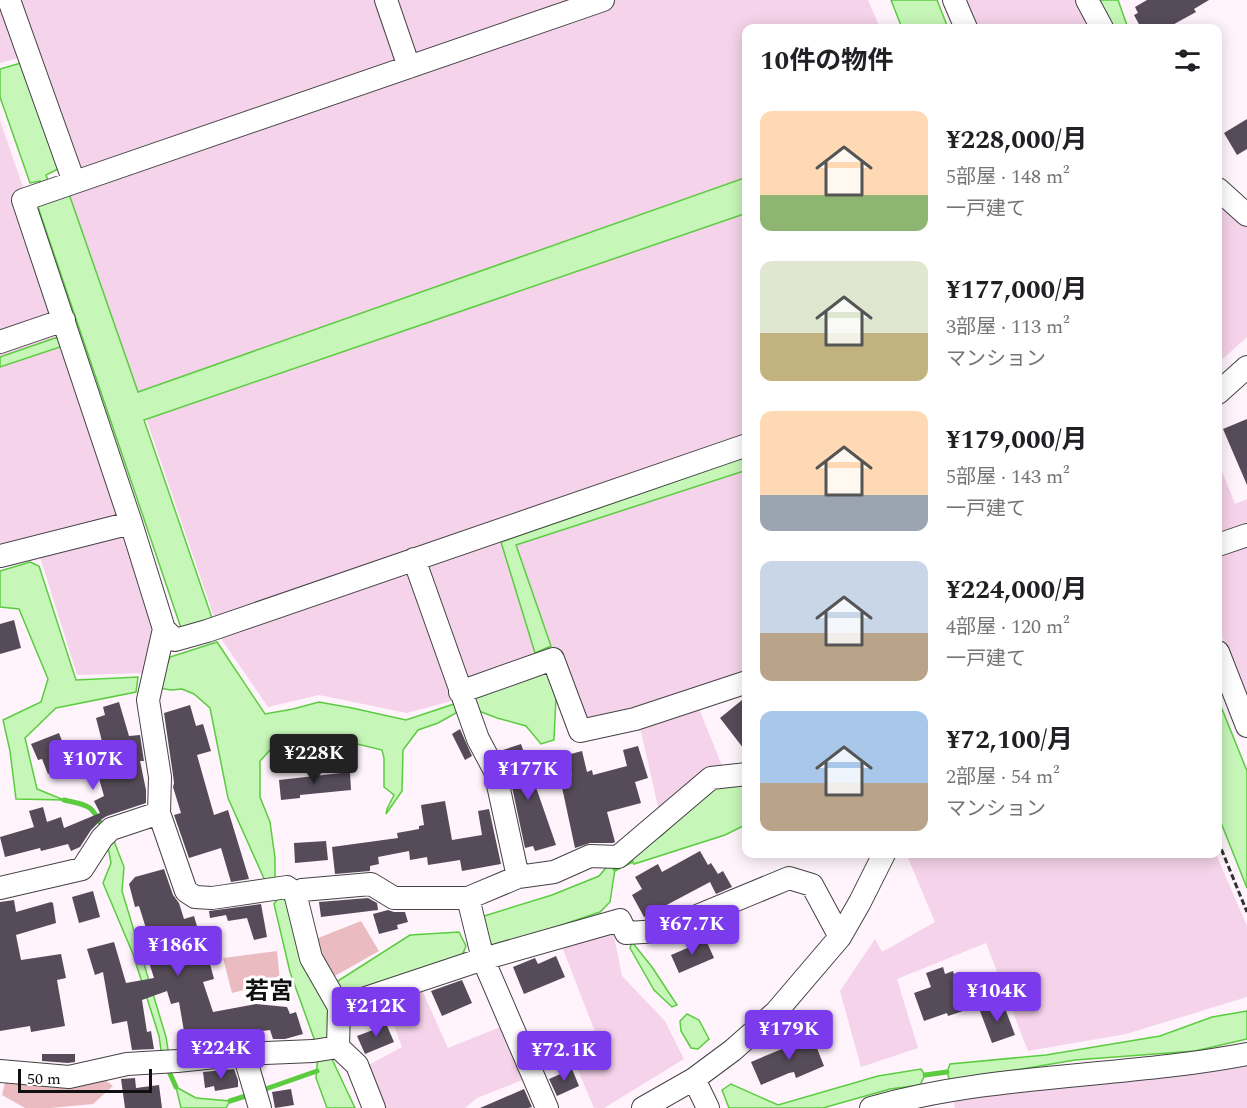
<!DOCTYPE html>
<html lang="ja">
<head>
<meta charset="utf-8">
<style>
	body { margin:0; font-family:Spectral,"Noto Sans JP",serif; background:#f2f2f2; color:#202124; height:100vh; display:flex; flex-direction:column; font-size:22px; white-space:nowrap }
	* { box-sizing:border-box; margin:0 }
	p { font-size:20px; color:#757577 }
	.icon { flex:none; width:33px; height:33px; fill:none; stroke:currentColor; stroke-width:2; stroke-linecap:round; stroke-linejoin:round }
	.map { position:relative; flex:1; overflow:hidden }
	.panel { position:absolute; left:742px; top:24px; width:480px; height:834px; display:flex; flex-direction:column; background:#fff; border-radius:12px; box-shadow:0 3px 15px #0003 }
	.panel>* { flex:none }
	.scale { position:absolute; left:18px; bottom:15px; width:134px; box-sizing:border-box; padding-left:6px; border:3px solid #101010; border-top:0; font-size:16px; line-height:21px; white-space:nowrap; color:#101010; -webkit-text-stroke:4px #fff; paint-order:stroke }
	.price { position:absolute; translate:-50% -51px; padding:0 14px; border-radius:6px; background:#7c3aed; color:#fff; font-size:20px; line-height:39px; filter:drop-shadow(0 2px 3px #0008) }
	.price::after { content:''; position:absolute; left:50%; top:36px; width:18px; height:14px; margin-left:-9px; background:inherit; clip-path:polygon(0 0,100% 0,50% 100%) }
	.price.current { background:#222; color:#fff }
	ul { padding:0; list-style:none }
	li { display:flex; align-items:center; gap:18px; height:150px; padding:0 18px }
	li span { display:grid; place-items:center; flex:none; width:168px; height:120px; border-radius:12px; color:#555 }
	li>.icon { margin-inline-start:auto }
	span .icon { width:72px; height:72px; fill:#fffc; stroke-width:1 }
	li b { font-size:26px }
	h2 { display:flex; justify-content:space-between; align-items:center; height:72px; padding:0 18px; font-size:26px }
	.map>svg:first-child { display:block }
	.farmland { fill:#f5d3ea }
	.green { fill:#eabcc1 }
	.water { fill:#c6f6b8; stroke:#5bcc40; stroke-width:1.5 }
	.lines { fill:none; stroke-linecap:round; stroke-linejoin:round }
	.stream { stroke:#5bcc40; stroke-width:5 }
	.building { fill:#564c59 }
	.minor-casing { stroke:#434343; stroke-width:24 }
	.path { stroke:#323232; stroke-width:3; stroke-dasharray:6 3; stroke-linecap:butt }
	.minor { stroke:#fff; stroke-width:22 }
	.labels { text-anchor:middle; stroke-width:6; stroke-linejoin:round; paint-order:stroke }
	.neighbourhood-label { font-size:24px; font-weight:bold; fill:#101010; stroke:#fff }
</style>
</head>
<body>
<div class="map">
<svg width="1247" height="1108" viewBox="0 0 1247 1108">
	<rect width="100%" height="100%" fill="#fff3fc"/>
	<!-- farmland -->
	<path class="farmland" d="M0,0H868L880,28H747V676L693,694L723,768L660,815L636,710L586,722L559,650L455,700L407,713L319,695L268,707L222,640L22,57L0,63Z
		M963,0H1076L1091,28H975Z
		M0,120L165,603L146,673L77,675L35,541L0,550Z
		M1218,199L1247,223V337L1218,363Z
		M1218,461L1235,504L1247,499V699L1218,627Z
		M910,854H1216L1247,926V997L1126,1034L1028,1051L986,943L897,979L918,1048L861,1067L840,991L875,939L882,952L935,922L908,858Z
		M613,931L622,976L665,1021L684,1059L604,1108H594L577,1068L602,1050L561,944Z
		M421,988L448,1048L503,1026L525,1079L477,1098L465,1108H379L365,1067L402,1047L384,999Z
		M1247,1063V1108H955L953,1100L1189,1073Z"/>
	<!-- green -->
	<path class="green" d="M361,921L379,951L333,977L313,940Z
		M277,951L280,981L232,993L223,958Z
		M100,1076L113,1086L93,1104L51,1108H25L2,1095L5,1083L63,1088Z"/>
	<!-- water -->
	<path class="water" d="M891,0H937L948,28H902Z
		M1094,0H1118L1128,28H1110Z
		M21,63L58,169L46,175L54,197L68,191L138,392L747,177V213L144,420L212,618L181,628L37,204L47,199L40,181L30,183L0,97V69Z
		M58,337L60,347L0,367V357Z
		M742,458L743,462L747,461V465L744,466V471L516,545L551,646L535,653L501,542Z
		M30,562L39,566L76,680L138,677L136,692L56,708L25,738L37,789L64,800L16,799L10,751L3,720L41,702L48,679L19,609L0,607V571Z
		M217,642L265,714L293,709L319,702L352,708L406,720L454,704L457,708L456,713L438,723L418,730L403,750L402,791L386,814L387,809L394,795L384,787V758L382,750L345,741L315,746L271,749L260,761V797L270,822L275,858V882L266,883L228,798L210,708L194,694L182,689L171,690L159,688L170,657Z
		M547,671L556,697L554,740L541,744L526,726L497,718L476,710L473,693Z
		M1218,699L1247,771V888L1218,815Z
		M747,781V824L725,835L634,864L628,856L661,836L718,783Z
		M114,841L124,867L122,891L166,1037L169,1056L162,1057L159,1036L133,954L103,883L111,863L108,847Z
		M610,863L615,869L610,902L600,912L493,948L488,937L484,916L552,895L599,876Z
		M280,895L291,906L330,1003L329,1040L316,1044L290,972L274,904Z
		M459,932L466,946L461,958L347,995L330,986L410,935Z
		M632,942L652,967L677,1005L672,1007L654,990L630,948Z
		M1247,1011V1039L1195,1051L1075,1060L950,1081L947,1072L950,1064L1046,1055L1160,1036L1212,1017Z
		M687,1014L699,1020L709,1039L698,1049L691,1048L681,1031L680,1021Z
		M318,1055H330L355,1108H327L316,1078Z
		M921,1069L925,1075L920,1085L890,1089L823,1108H729L722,1090L731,1084L778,1105L878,1076Z
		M176,1087L196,1098L230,1101L226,1108H181Z"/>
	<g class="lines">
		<!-- stream -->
		<path class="stream" d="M64,800C90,806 91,804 103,828
			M615,869L631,861
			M167,1067L176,1087
			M925,1075L947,1072
			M260,1091L317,1071
			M230,1101L252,1094"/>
	</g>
	<!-- building -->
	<path class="building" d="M1147,0H1209L1194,9L1196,12L1167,28H1141L1134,15L1138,13L1135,7Z
		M1247,119V149L1237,155L1224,133Z
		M1247,419V485L1223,429Z
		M14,620L21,648L0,654V624Z
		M747,696V753L720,718Z
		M119,702L129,736L140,735L144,761H140L146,790V803L107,816L102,819L91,830L80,847L71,851L68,844L41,851L40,848L5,857L0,837L34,827L29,811L43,807L47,822L61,817L64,828L100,813L94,801L104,796L93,757L105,753L96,718L105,715L103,707Z
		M190,705L196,726L203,724L211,751L197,755L214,815L228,810L249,879L231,882L221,848L189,858L174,815L181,813L173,787L174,783L173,775L164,713Z
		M460,729L472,756L465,760L452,734Z
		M59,733L71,765L48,774L42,759L38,760L31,744Z
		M521,744L556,845L535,851L533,846L525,848L508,768L500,751Z
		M638,746L648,778L635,782L641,803L607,812L615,842L613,843H590L575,848L560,778L572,775L567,755L582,751L587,772L592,770L593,775L627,766L623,750Z
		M350,772L351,790L300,795V798L281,800L279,780Z
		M445,801L452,840L482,835L478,811L489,809L501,864L462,871L460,860L428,865L427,857L410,860L409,851L378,857L379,864L370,866V871L335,874L332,847L398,838L397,833L419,829V826L424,825L421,805Z
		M326,841L328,860L295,863L294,843Z
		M700,851L708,865L711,863L718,874L723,871L732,887L716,894L710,882L644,917L632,895L642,889L635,877L658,864L662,872Z
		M164,869L173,895L179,903L184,919L194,916L199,933L196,934L204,962L209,960L214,979L203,982L213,1012L256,1004L287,1007L290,1014L296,1012L303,1034L285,1039H273L270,1030L229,1036L230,1042L198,1045V1041L186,1043L179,1002L171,1004L167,991L142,1000L147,1032L151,1031L154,1049L132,1050L127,1021L112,1024L103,972L95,975L87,949L114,942L126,983L154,978L142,940L149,938L139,906L135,907L129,884L135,877Z
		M93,891L100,917L79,923L72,897Z
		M368,898L377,903L378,910L321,917L319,902Z
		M14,900L16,912L51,902L53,903L56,923L16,935L21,960L61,954L66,978L57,980L65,1026L31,1032L30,1026L0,1031V902Z
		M261,904L267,937L254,940L247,918L228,921L226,915L210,918L209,911Z
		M388,910L394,912H405L408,922L397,925L398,929L379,934L373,914Z
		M706,940L714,958L679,973L671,955Z
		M556,956L565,977L524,994L513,967L535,958L538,964Z
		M943,967L945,974L953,971L955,978L969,973L981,1005L948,1016L947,1013L924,1021L914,993L931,987L926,973Z
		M462,980L472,1003L442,1016L431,991Z
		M1003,1003L1015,1035L992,1043L980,1011Z
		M385,1021L394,1042L365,1054L357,1036L373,1030L372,1026Z
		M804,1035L806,1041L813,1038L824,1066L796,1078L794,1072L789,1073L761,1085L751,1062L789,1046L787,1042Z
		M42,1054H75V1062L68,1063L42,1061Z
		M234,1069L238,1080V1087L215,1091L214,1086L205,1088L203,1072Z
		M572,1069L579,1086L557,1096L549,1079Z
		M135,1078L136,1088L159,1085L162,1108H125L121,1079Z
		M291,1089L294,1105L275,1108L272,1092Z
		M524,1089L532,1107L528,1108H480Z"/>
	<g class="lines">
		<defs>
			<path id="minor" d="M9,0L74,182
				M386,0L409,67
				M603,0L23,200L131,523L164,629L175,640L207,631L747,445
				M954,0L966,28
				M1087,0L1102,28
				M1218,189L1247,215
				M0,342L64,320
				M1218,393L1247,367
				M1218,545L1247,535
				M0,556L131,523
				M414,559L478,739L495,771L518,877
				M1218,652L1247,726
				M460,692L553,659L580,731L635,719L747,682
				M159,813L160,777L148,700L164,629
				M0,888L82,869L102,838L111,829L159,813L186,891L195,897L212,898L287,887L295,893L311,958L339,1007L483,959L620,920L626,933L661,931L789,878L812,885L840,937
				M295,893L302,890L371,884L394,898H468L518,877L554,872L590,856L618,857L711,778L747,774
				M468,898L483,959L547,1108
				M339,1007L338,1047L357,1065L374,1108
				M244,1054L260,1108
				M0,1071L69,1077L127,1064L177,1061L244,1054L313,1051L338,1047
				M694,1079L708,1108
				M643,1108L694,1079L733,1050L776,1012L840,937L860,902L884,854
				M871,1108C994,1073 1123,1078 1247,1054"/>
		</defs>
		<!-- minor casing -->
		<use href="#minor" class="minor-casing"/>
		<!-- path -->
		<path class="path" d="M1218,841L1247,912"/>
		<!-- minor -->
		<use href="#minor" class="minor"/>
	</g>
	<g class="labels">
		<!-- neighbourhood labels -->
		<g class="neighbourhood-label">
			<text x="269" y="999">若宮</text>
		</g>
	</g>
</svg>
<div class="scale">50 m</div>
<b class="price current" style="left:314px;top:785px">¥228K</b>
<b class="price" style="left:93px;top:791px">¥107K</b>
<b class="price" style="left:528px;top:801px">¥177K</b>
<b class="price" style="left:692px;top:956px">¥67.7K</b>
<b class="price" style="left:178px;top:977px">¥186K</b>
<b class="price" style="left:997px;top:1023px">¥104K</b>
<b class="price" style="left:376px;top:1038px">¥212K</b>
<b class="price" style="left:789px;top:1061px">¥179K</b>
<b class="price" style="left:221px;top:1080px">¥224K</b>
<b class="price" style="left:564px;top:1082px">¥72.1K</b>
<section class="panel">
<h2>10件の物件<svg class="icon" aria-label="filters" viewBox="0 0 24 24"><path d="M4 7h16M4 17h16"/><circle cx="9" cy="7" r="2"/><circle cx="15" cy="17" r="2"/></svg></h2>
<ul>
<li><span style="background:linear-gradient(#ffd9b3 70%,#8fb573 0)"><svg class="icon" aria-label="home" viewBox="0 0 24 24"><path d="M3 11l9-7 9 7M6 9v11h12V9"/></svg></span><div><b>¥228,000/月</b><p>5部屋 · 148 m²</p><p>一戸建て</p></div></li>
<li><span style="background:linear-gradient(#dfe7d0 60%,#c2b280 0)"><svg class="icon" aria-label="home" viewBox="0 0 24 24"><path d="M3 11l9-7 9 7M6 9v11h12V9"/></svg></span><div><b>¥177,000/月</b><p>3部屋 · 113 m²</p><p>マンション</p></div></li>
<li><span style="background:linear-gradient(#ffd9b3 70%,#9aa5b1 0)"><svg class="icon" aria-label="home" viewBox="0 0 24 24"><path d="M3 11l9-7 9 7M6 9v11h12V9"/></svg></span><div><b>¥179,000/月</b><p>5部屋 · 143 m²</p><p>一戸建て</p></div></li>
<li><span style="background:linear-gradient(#c9d6e8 60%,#b9a48a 0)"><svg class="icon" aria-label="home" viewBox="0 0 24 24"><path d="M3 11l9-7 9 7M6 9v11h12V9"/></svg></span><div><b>¥224,000/月</b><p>4部屋 · 120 m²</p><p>一戸建て</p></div></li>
<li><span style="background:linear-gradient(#a9c7e8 60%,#b9a48a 0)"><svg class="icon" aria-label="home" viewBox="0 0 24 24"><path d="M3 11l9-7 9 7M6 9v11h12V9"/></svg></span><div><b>¥72,100/月</b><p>2部屋 · 54 m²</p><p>マンション</p></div></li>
</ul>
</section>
</div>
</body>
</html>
